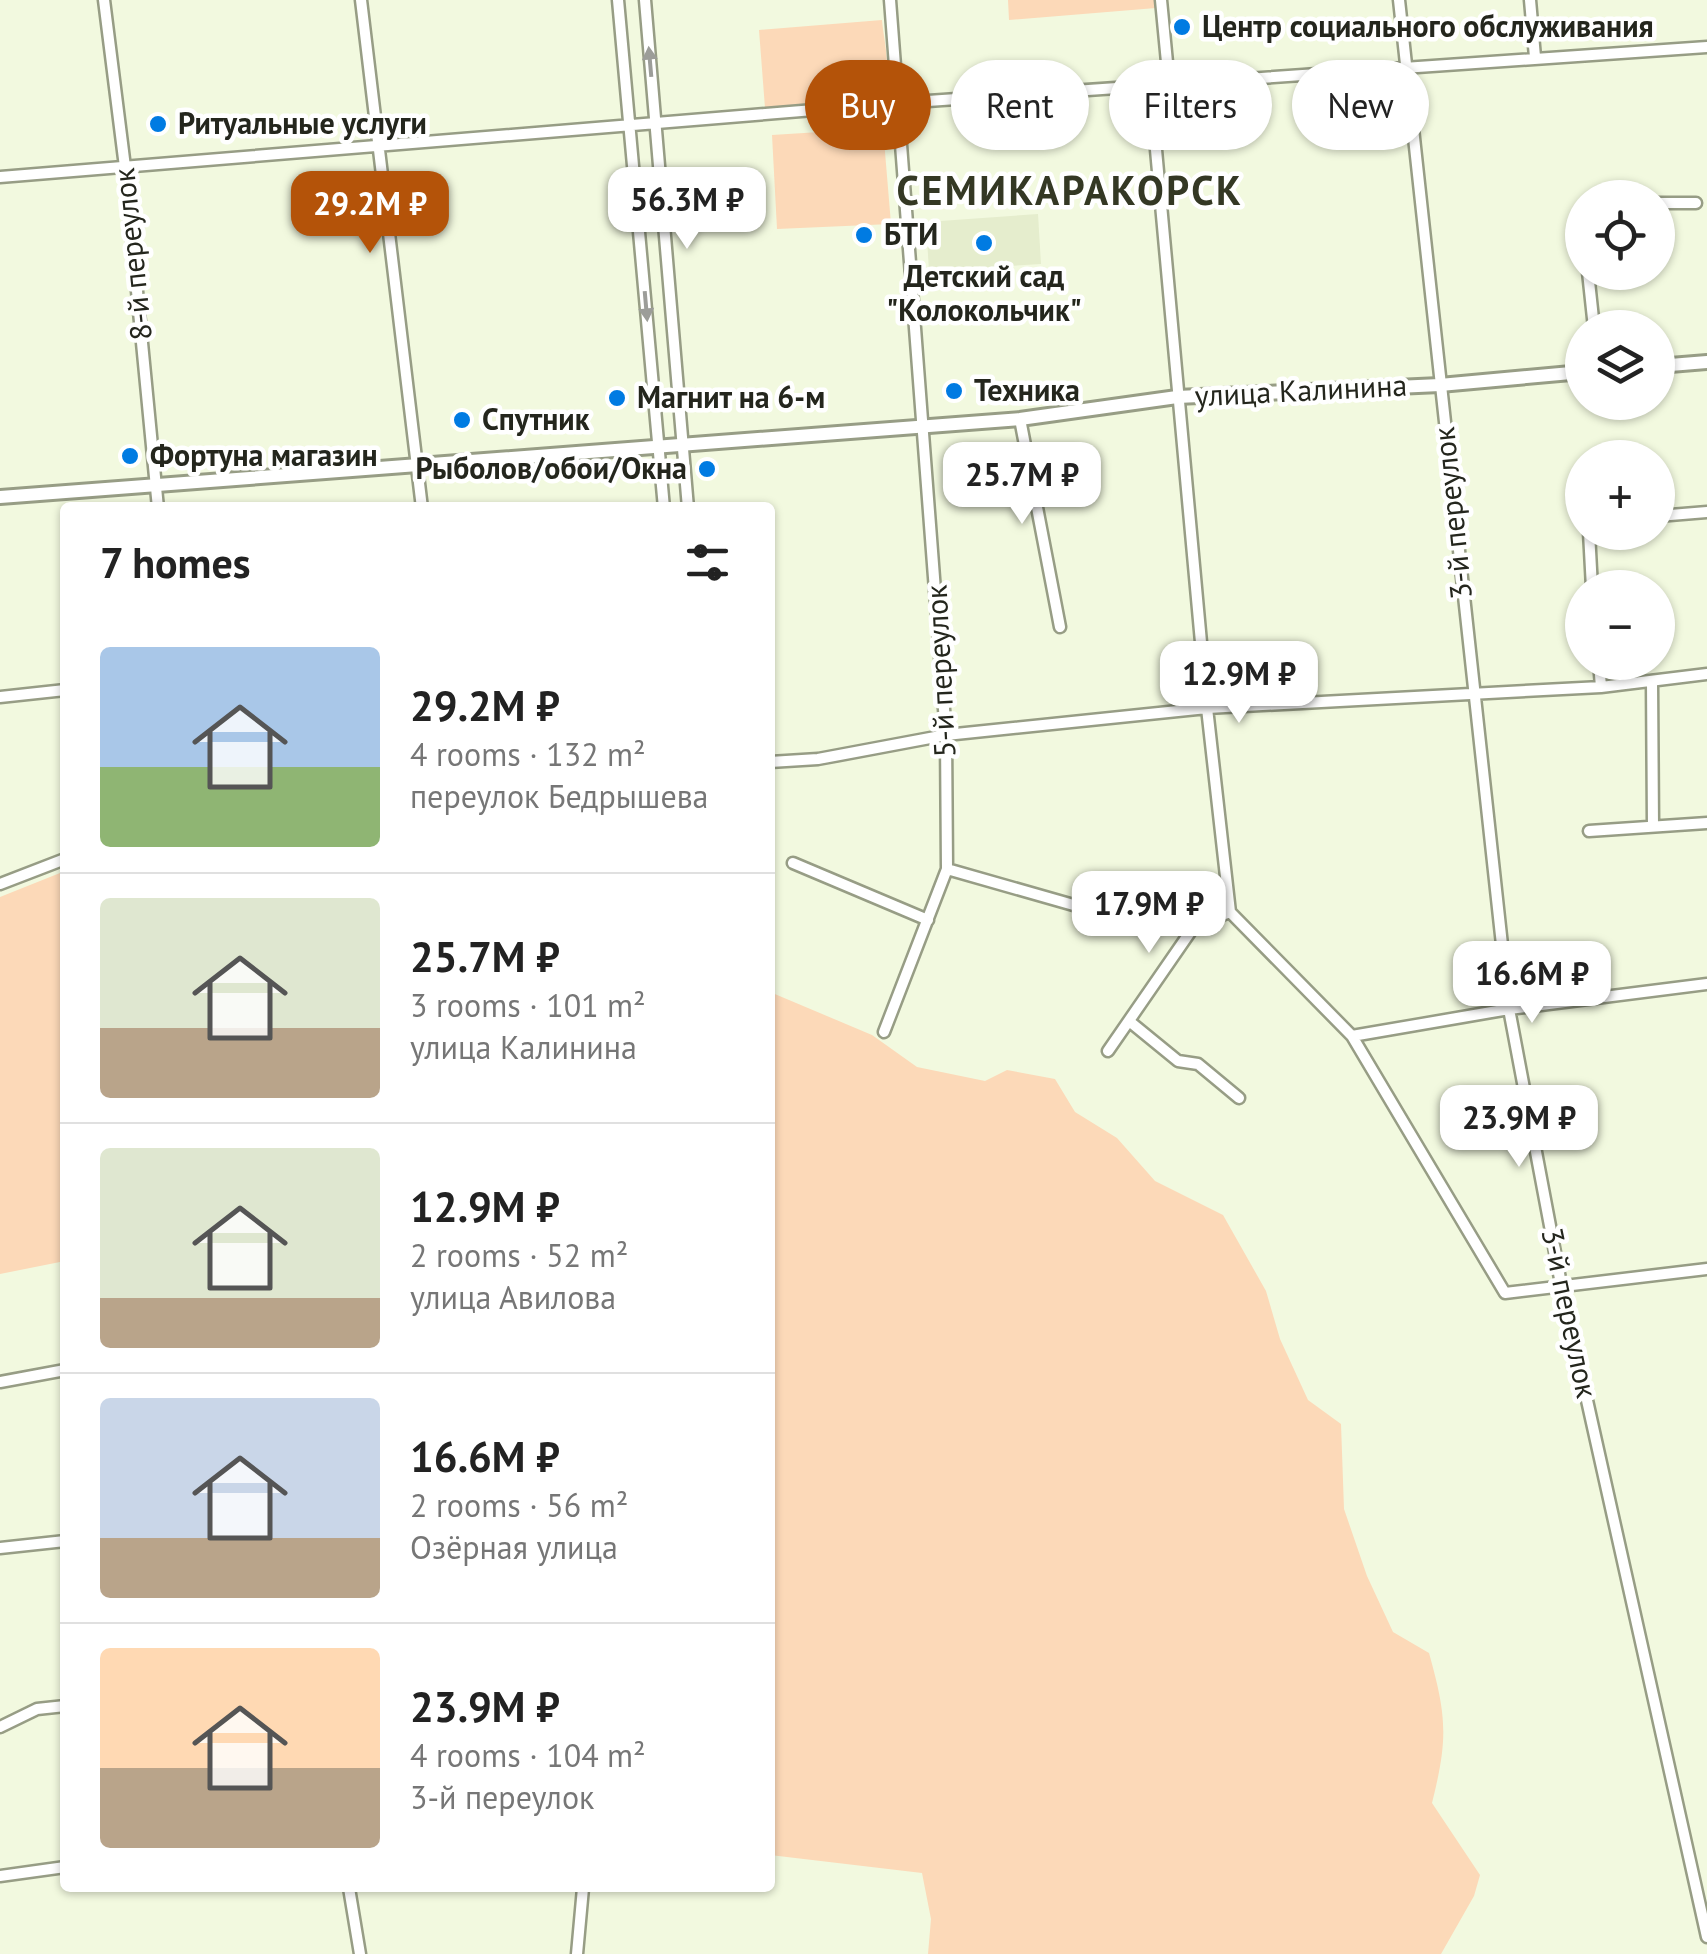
<!DOCTYPE html>
<html lang="en">
<head>
<meta charset="utf-8">
<style>
	body { margin:0; font-family:"PT Sans",sans-serif; background:#f6f6f6; color:#222; height:100vh; display:flex; flex-direction:column; font-size:38px; white-space:nowrap }
	* { box-sizing:border-box; margin:0 }
	p { font-size:32px; color:#767676 }
	.icon { flex:none; width:55px; height:55px; fill:none; stroke:currentColor; stroke-width:2; stroke-linecap:round; stroke-linejoin:round }
	.map { position:relative; flex:1; overflow:hidden }
	.drawer { position:absolute; left:60px; top:502px; width:715px; height:1390px; display:flex; flex-direction:column; background:#fff; border-radius:10px; box-shadow:0 2px 8px #0004 }
	.drawer>* { flex:none }
	.guide { position:absolute; left:805px; top:60px; width:750px; height:90px; display:flex; gap:20px }
	.tools { position:absolute; left:1565px; top:180px; display:grid; gap:20px }
	.tools a { display:grid; place-items:center; width:110px; height:110px; border-radius:50%; background:#fff; box-shadow:0 2px 8px #0004; font-size:50px }
	.price { position:absolute; translate:-50% -85px; padding:0 22px; border-radius:20px; background:#fff; color:#222; font-size:32px; line-height:65px; filter:drop-shadow(0 2px 5px #0008) }
	.price::after { content:''; position:absolute; left:50%; top:60px; width:30px; height:22px; margin-left:-15px; background:inherit; clip-path:polygon(0 0,100% 0,50% 100%) }
	.price.current { background:#b45309; color:#fff }
	ul { padding:0; list-style:none }
	li { display:flex; align-items:center; gap:30px; height:250px; padding:0 40px }
	li+li { border-top:2px solid #e0e0e0 }
	li span { display:grid; place-items:center; flex:none; width:280px; height:200px; border-radius:10px; color:#555 }
	li>.icon { margin-inline-start:auto }
	span .icon { width:120px; height:120px; fill:#fffc; stroke-width:1 }
	li b { font-size:42px }
	h2 { display:flex; justify-content:space-between; align-items:center; height:120px; padding:0 40px; font-size:42px }
	.tag { padding:0 35px; border-radius:45px; background:#fff; box-shadow:0 2px 8px #0004; font-size:35px; line-height:90px }
	.tag.current { background:#b45309; color:#fff }
	.map>svg:first-child { display:block }
	.built { fill:#e5edcd }
	.green { fill:#fcd9b8 }
	.lines { fill:none; stroke-linecap:round; stroke-linejoin:round }
	.minor-casing { stroke:#979d85; stroke-width:15 }
	.major-casing { stroke:#979d85; stroke-width:18 }
	.minor { stroke:#fff; stroke-width:10 }
	.major { stroke:#fff; stroke-width:12 }
	.oneway { fill:#9c9d99 }
	.poi-dot { fill:#007be2; stroke:#fff; stroke-width:4 }
	.labels { text-anchor:middle; stroke-width:9; stroke-linejoin:round; paint-order:stroke }
	.poi-label { font-size:30px; font-weight:bold; fill:#24261d; stroke:#fff; text-anchor:start }
	.street-label { font-size:30px; fill:#24261d; stroke:#fff }
	.district-label { font-size:40px; font-weight:bold; letter-spacing:2.5px; fill:#343824; stroke:#fff }
</style>
</head>
<body>
<div class="map">
<svg width="1707" height="1954" viewBox="0 0 1707 1954">
	<rect width="100%" height="100%" fill="#f2f9df"/>
	<!-- built -->
	<path class="built" d="M1038,214L1041,264L929,271L926,222Z"/>
	<!-- green -->
	<path class="green" d="M1008,0H1155L1156,8L1009,20Z
		M882,20C884,46 897,84 870,100L765,108L759,30Z
		M883,128L891,224L777,229L772,135Z
		M65,871V1261L0,1274V897Z
		M770,992L872,1035L917,1067L985,1081L1007,1070L1055,1079L1075,1112L1117,1138L1155,1181L1223,1215L1266,1291L1280,1339L1308,1400L1341,1424L1344,1509L1367,1576L1393,1632L1429,1653C1447,1717 1448,1739 1432,1803L1480,1875L1474,1896L1441,1954H928L931,1919L922,1873L770,1855Z"/>
	<g class="lines">
		<defs>
			<path id="minor" d="M104,0L125,167L158,508
				M361,0L422,508
				M618,0L664,508
				M645,0L688,508
				M1161,0L1169,83
				M1399,0L1509,1009L1561,1284L1707,1937
				M1530,0L1535,57
				M1150,84L1207,708L1230,912L1352,1036L1505,1293L1707,1269
				M0,177L899,103L1707,47
				M1658,203H1696
				M1588,272L1594,328
				M1020,419L1060,627
				M1658,516L1707,512
				M1589,532L1592,588
				M1599,662L1601,687
				M1652,682L1653,826
				M0,697L65,690
				M770,762L818,759L946,735L1207,708L1601,687L1707,674
				M1589,831L1707,823
				M793,863L928,920
				M947,869L1091,910L1195,925
				M0,884L65,859
				M1129,1021L1178,1061L1198,1064L1239,1098
				M884,1032L947,869L946,735L890,0
				M1352,1036L1509,1009L1707,984
				M1108,1051L1195,925L1230,912
				M0,1382L65,1370
				M0,1548L65,1541
				M0,1727L37,1709L65,1706
				M0,1876L65,1867
				M349,1888L360,1954
				M577,1954L583,1888"/>
			<path id="major" d="M1658,366L1707,362
				M0,497L1020,419L1177,397L1440,385L1582,372"/>
		</defs>
		<!-- minor casing -->
		<use href="#minor" class="minor-casing"/>
		<!-- major casing -->
		<use href="#major" class="major-casing"/>
		<!-- minor -->
		<use href="#minor" class="minor"/>
		<!-- major -->
		<use href="#major" class="major"/>
	</g>
	<!-- one-way arrows -->
	<defs><path id="oneway-solid" d="M-6-.8H1V-3.2L6.5 0L1 3.2V.8H-6Z" transform="scale(2.5)"/></defs>
	<g class="oneway">
		<use href="#oneway-solid" transform="translate(650 62) rotate(-95)"/>
		<use href="#oneway-solid" transform="translate(646 306) rotate(85)"/>
	</g>
	<!-- markers -->
	<g class="poi-dot">
		<circle cx="1182" cy="27" r="10"/>
		<circle cx="158" cy="124" r="10"/>
		<circle cx="864" cy="235" r="10"/>
		<circle cx="984" cy="243" r="10"/>
		<circle cx="954" cy="391" r="10"/>
		<circle cx="617" cy="398" r="10"/>
		<circle cx="462" cy="420" r="10"/>
		<circle cx="130" cy="456" r="10"/>
		<circle cx="707" cy="469" r="10"/>
	</g>
	<g class="labels">
		<!-- poi labels -->
		<g class="poi-label">
			<text x="1202" y="37">Центр социального обслуживания</text>
			<text x="178" y="134">Ритуальные услуги</text>
			<text x="884" y="245">БТИ</text>
			<text x="984" y="287" text-anchor="middle">Детский сад<tspan x="984" dy="34">"Колокольчик"</tspan></text>
			<text x="974" y="401">Техника</text>
			<text x="637" y="408">Магнит на 6-м</text>
			<text x="482" y="430">Спутник</text>
			<text x="150" y="466">Фортуна магазин</text>
			<text x="687" y="479" text-anchor="end">Рыболов/обои/Окна</text>
		</g>
		<!-- street labels -->
		<g class="street-label">
			<text transform="translate(133 254) rotate(-96)" y="10">8-й переулок</text>
			<text transform="translate(1301 391) rotate(-3)" y="10">улица Калинина</text>
			<text transform="translate(1453 513) rotate(-96)" y="10">3-й переулок</text>
			<text transform="translate(941 671) rotate(-93)" y="10">5-й переулок</text>
			<text transform="translate(1569 1313) rotate(78)" y="10">3-й переулок</text>
		</g>
		<!-- district labels -->
		<g class="district-label">
			<text x="1070" y="205">СЕМИКАРАКОРСК</text>
		</g>
	</g>
</svg>
<div class="tools">
<a><svg class="icon" aria-label="locate" viewBox="0 0 24 24"><circle cx="12" cy="12" r="6"/><path d="M12 2v4M12 18v4M2 12h4M18 12h4"/></svg></a>
<a><svg class="icon" aria-label="layers" viewBox="0 0 24 24"><path d="M12 4l9 5-9 5-9-5zM3 14l9 5 9-5"/></svg></a>
<a>+</a>
<a>−</a>
</div>
<b class="price" style="left:687px;top:252px">56.3M ₽</b>
<b class="price current" style="left:370px;top:256px">29.2M ₽</b>
<b class="price" style="left:1022px;top:527px">25.7M ₽</b>
<b class="price" style="left:1239px;top:726px">12.9M ₽</b>
<b class="price" style="left:1149px;top:956px">17.9M ₽</b>
<b class="price" style="left:1532px;top:1026px">16.6M ₽</b>
<b class="price" style="left:1519px;top:1170px">23.9M ₽</b>
<div class="guide">
<a class="tag current">Buy</a>
<a class="tag">Rent</a>
<a class="tag">Filters</a>
<a class="tag">New</a>
</div>
<section class="drawer">
<h2>7 homes<svg class="icon" aria-label="filters" viewBox="0 0 24 24"><path d="M4 7h16M4 17h16"/><circle cx="9" cy="7" r="2"/><circle cx="15" cy="17" r="2"/></svg></h2>
<ul>
<li><span style="background:linear-gradient(#a9c7e8 60%,#8fb573 0)"><svg class="icon" aria-label="home" viewBox="0 0 24 24"><path d="M3 11l9-7 9 7M6 9v11h12V9"/></svg></span><div><b>29.2M ₽</b><p>4 rooms · 132 m²</p><p>переулок Бедрышева</p></div></li>
<li><span style="background:linear-gradient(#dfe7d0 65%,#b9a48a 0)"><svg class="icon" aria-label="home" viewBox="0 0 24 24"><path d="M3 11l9-7 9 7M6 9v11h12V9"/></svg></span><div><b>25.7M ₽</b><p>3 rooms · 101 m²</p><p>улица Калинина</p></div></li>
<li><span style="background:linear-gradient(#dfe7d0 75%,#b9a48a 0)"><svg class="icon" aria-label="home" viewBox="0 0 24 24"><path d="M3 11l9-7 9 7M6 9v11h12V9"/></svg></span><div><b>12.9M ₽</b><p>2 rooms · 52 m²</p><p>улица Авилова</p></div></li>
<li><span style="background:linear-gradient(#c9d6e8 70%,#b9a48a 0)"><svg class="icon" aria-label="home" viewBox="0 0 24 24"><path d="M3 11l9-7 9 7M6 9v11h12V9"/></svg></span><div><b>16.6M ₽</b><p>2 rooms · 56 m²</p><p>Озёрная улица</p></div></li>
<li><span style="background:linear-gradient(#ffd9b3 60%,#b9a48a 0)"><svg class="icon" aria-label="home" viewBox="0 0 24 24"><path d="M3 11l9-7 9 7M6 9v11h12V9"/></svg></span><div><b>23.9M ₽</b><p>4 rooms · 104 m²</p><p>3-й переулок</p></div></li>
</ul>
</section>
</div>
</body>
</html>
